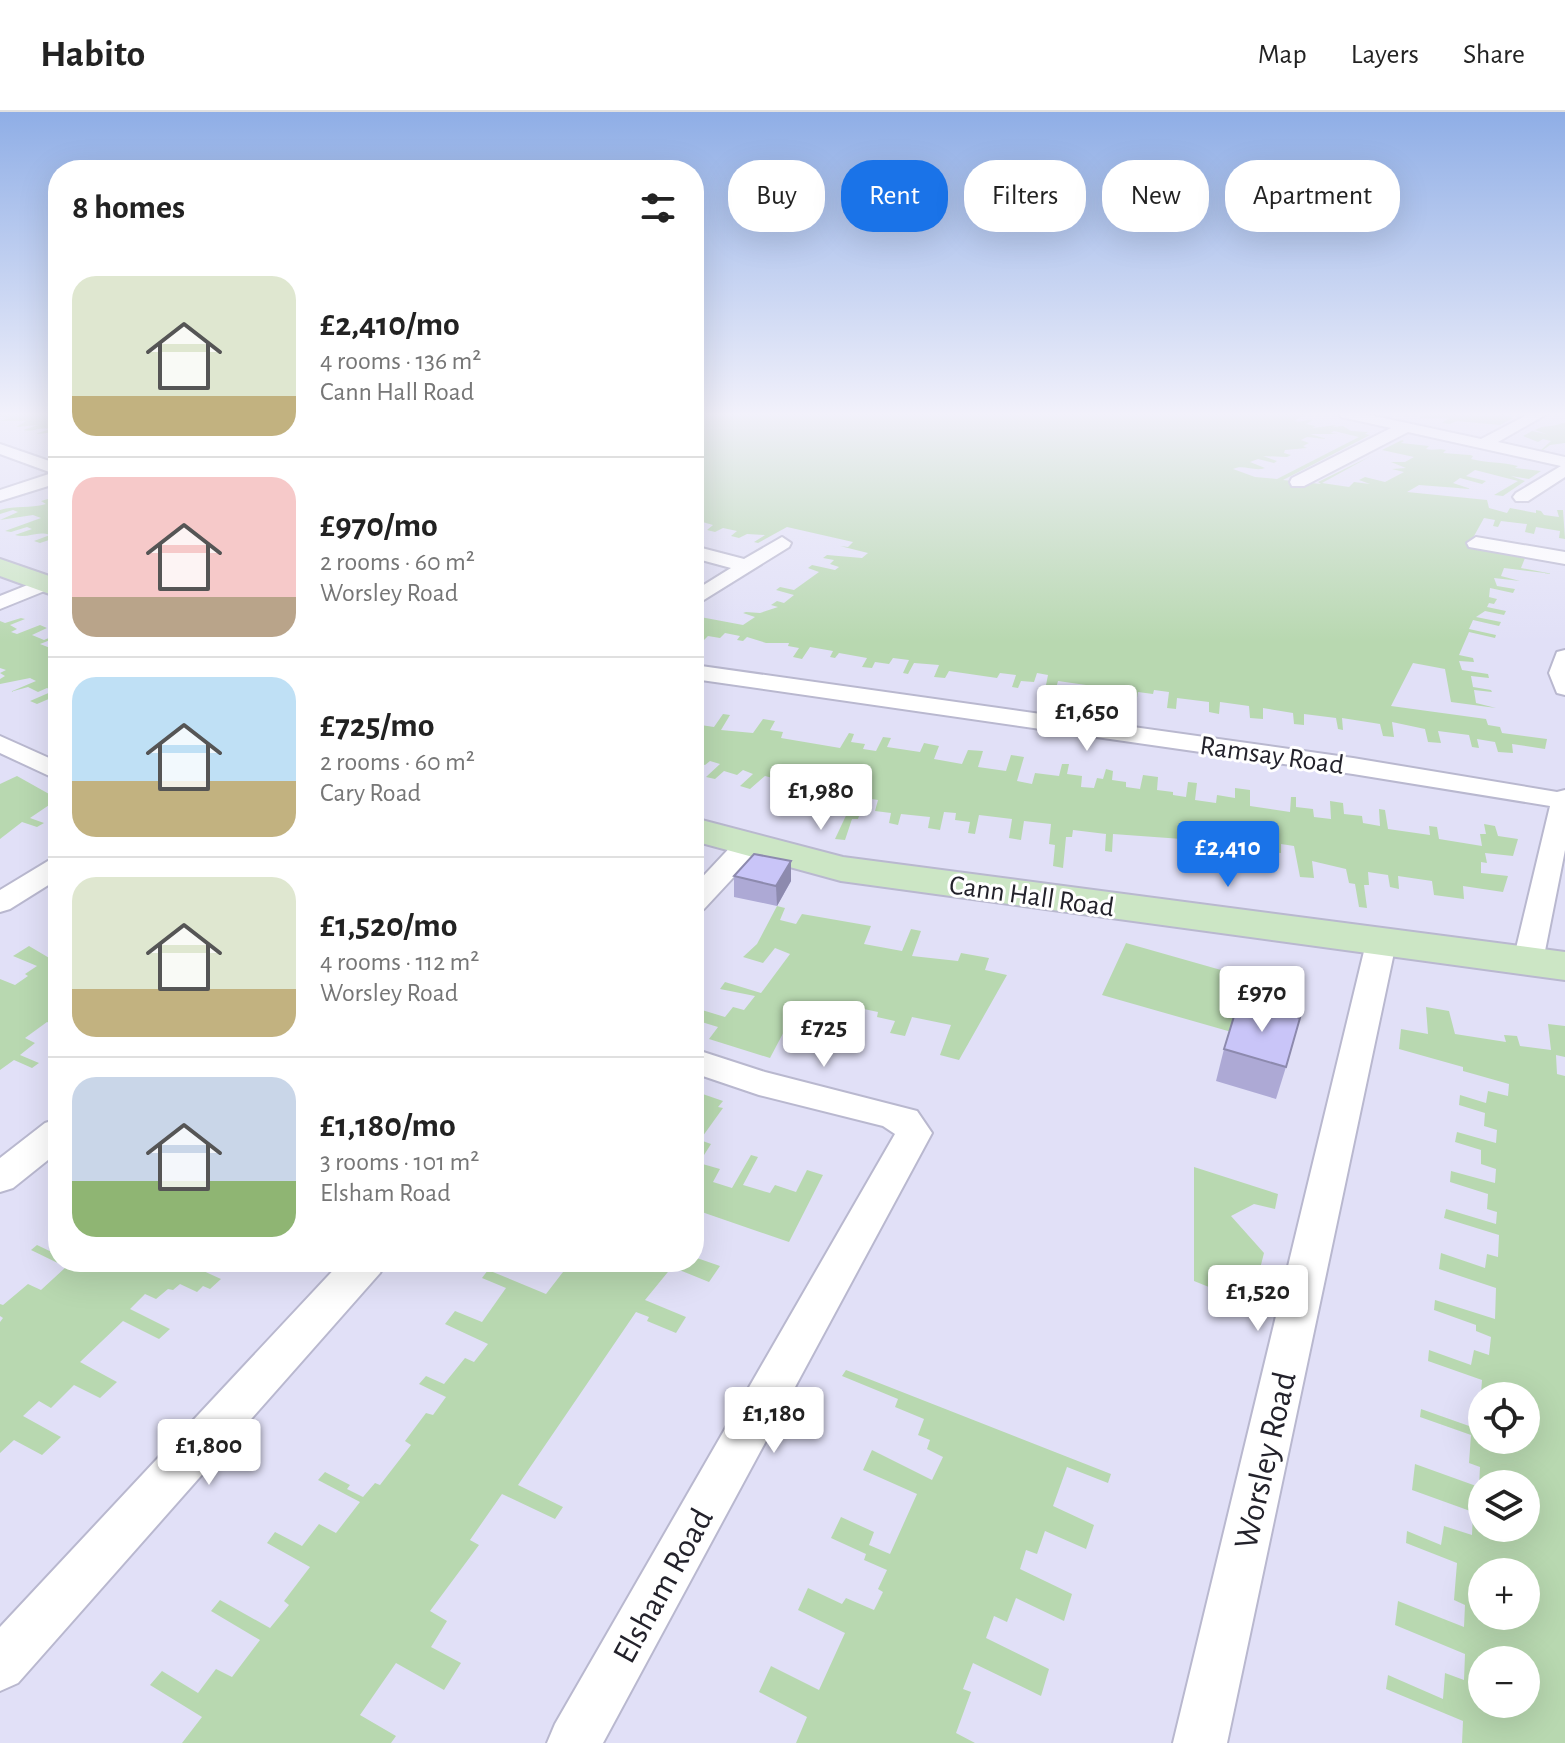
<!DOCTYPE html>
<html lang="en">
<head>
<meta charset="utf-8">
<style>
	body { margin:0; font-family:"Alegreya Sans",sans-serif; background:#f2f2f2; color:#222; height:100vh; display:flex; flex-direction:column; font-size:30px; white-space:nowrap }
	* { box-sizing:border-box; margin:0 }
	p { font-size:26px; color:#767676 }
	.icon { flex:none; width:44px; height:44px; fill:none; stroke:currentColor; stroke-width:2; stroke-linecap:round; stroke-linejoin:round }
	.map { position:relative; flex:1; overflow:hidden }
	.sheet { position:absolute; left:48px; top:48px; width:656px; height:1112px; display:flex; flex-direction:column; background:#fff; border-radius:32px; box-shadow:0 8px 32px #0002 }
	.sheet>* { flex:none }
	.guide { position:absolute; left:728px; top:48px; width:716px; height:72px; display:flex; gap:16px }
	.controls { position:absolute; left:1468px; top:1270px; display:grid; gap:16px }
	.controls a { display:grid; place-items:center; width:72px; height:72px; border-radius:50%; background:#fff; box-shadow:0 8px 32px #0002; font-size:40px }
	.price { position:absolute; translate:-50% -68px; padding:0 18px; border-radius:8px; background:#fff; color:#222; font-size:26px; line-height:52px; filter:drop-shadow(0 2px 4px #0008) }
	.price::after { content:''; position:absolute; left:50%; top:48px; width:24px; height:18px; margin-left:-12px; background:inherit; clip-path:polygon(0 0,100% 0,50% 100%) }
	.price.selected { background:#1a73e8; color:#fff }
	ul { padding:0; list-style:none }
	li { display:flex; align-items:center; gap:24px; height:200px; padding:0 24px }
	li+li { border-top:2px solid #e0e0e0 }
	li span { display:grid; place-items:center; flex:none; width:224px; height:160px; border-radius:24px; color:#555 }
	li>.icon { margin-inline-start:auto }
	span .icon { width:96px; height:96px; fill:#fffc; stroke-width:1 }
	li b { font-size:34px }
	h2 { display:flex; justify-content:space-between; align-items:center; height:96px; padding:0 24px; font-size:34px }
	.pill { padding:0 28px; border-radius:32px; background:#fff; box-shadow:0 8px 32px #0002; font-size:28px; line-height:72px }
	.pill.selected { background:#1a73e8; color:#fff }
	header { display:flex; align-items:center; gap:48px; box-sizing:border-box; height:112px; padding:0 40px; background:#fff; border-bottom:2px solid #e0e0e0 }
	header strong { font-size:38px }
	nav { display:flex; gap:44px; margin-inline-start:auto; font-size:28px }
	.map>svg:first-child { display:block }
	.green { fill:#b8d8b0; fill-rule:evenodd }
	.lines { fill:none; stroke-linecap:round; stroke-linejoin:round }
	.street-casing { stroke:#b9b8cf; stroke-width:4 }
	.secondary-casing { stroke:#b9b8cf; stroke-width:4 }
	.street { fill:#fff; fill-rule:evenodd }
	.secondary { fill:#cce6c5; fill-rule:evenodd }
	.wall { fill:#ada9d5 }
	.shaded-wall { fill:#8d8aae }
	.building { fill:#c9c5f8; stroke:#8d8aae; stroke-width:2 }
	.labels { text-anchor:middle; stroke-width:6; stroke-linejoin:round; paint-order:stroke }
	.street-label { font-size:28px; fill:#23222b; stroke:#fff }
	.near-street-label { font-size:34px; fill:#23222b; stroke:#fff }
</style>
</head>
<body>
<header>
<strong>Habito</strong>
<nav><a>Map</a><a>Layers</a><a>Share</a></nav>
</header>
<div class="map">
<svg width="1565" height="1631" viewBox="0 0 1565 1631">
	<rect width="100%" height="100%" fill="#e1e0f7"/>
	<!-- green -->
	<path class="green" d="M0,302H58V320L35,322L50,317C40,314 32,321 23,318L38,313L16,315L26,309H0L9,306L0,305Z
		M694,302H1304L1295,309C1302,311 1307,307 1313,308L1306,312L1315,314L1313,316L1336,313L1333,315L1343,314L1351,319L1368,320L1365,322L1370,323L1283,368L1321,372L1318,370L1371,344L1322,371L1349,375L1354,370L1370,372L1359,368L1365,365L1385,370L1404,360L1392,357L1406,356L1391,350H1405L1414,345L1382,338L1402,328L1404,329L1401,331L1429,334L1426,337C1434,339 1438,336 1446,338L1443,341L1470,343L1473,344L1471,347C1487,351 1502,350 1518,354L1515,356L1541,359L1529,367L1511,364L1525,369L1503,384L1494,383L1518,369L1475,358L1466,364L1486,369L1482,372L1460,366L1453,371L1471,377L1419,373L1407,380L1487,388L1489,396L1507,401L1510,396L1536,401V398L1541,399L1544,403L1559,405L1557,398H1563L1565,427L1559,426L1560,419L1536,415L1534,422L1525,420L1527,412L1501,409L1498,415L1493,414L1495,408L1484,406L1469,433L1468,436L1525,446L1521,456L1553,462L1504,456L1501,464L1520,469L1494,466L1497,474L1515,477L1513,481L1490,476L1489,485L1497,487L1494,492L1489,491L1487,495L1506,499L1504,503L1485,499L1476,505L1501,510L1499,514L1473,508L1469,517L1496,523L1495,526L1469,520L1459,543L1473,546L1474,550L1459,549L1462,558L1488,562L1489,566L1471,564L1473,575L1491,578L1492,580L1474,578L1476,591L1496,596L1451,590L1445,557L1413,551L1391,594L1486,607L1488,613L1500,615L1502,621L1547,627L1545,637L1512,632L1513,641L1498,640L1495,630L1477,627L1479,636L1472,635L1469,623L1438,619L1441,631L1428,630L1425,617L1392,610L1394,625L1383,624L1380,612L1342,606L1343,618L1338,617L1336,606L1304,602V613L1294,612L1293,601L1263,596V607L1250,606L1249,594L1220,590L1219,602L1209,600V590L1177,586L1176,597L1167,596L1169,580L1154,578L1153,582L1138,580L1136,591L1126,590V579L1097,575L1095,585L1085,584L1086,573L1058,569L1055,580L1045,578L1048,563L1037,561L1034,570L1021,569L1018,576L1012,575L1016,563L1000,561L997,566L949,559L945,566L934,565L939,553L914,551L908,562L903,561L909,548L893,546L889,552L875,550L872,556L862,555L867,546L839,541L835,546L830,545L833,539L810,535L802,547L793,545L799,536L788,534L789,531H766L747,525L743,529L737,528L740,524L725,521L720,526L708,524L702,530L694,528L698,522L694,521L695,504L743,513L755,505L743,501L746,500L760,501L778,495L771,493L777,489L784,491L794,483L776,478L780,475L794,478L819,460L808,456L812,453L835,458L839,455L830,452L834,448L823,446L827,443L862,446L868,441L840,434L848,435L853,430L787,415L758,431L754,430L765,423L747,422L739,426L731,424L737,419L723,416L715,420L707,418L713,413L699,409L694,412ZM1334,319L1359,325L1277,367L1255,365L1233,357C1243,352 1255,360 1265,356L1250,350L1258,347L1274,351L1277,349L1263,344L1287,345L1291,343L1284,341L1285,338L1307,336L1303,334L1309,331L1301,328L1307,325L1327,327L1310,322H1338L1331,321Z
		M1427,302L1494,304L1506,302L1505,304L1513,306L1500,313L1457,309L1450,312L1442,311L1449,306C1438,304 1429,308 1419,306Z
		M1562,311H1565V331L1550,333L1543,338L1565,345L1540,339L1551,329L1543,327L1538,330L1523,324L1532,319L1546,322L1535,318C1545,312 1553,316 1562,311Z
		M48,387L58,390V425L40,431L34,429L50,423C37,418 28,427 15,423L32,417L27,415L11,420L5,419L41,406L33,403L0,408L18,400L13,398L0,402V398C16,393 29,397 46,392L41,389Z
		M21,506L25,507L10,513L17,517L11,520L17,522L40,513L47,516L32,523L44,528L58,522V525L40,532L58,539V583L37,592L30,589L53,579L47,576L38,580L28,575L10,580L36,569L30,566L0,572V567L5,564L0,561L6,558L0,556V509L5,511Z
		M723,602L730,603L721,618L753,621L763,607L775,609L770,618L783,620L781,626L840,636L849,621L854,622L851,630L865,632L863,637L876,639L883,625L891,626L887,635L920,640L924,631L939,634L934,647L962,652L968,638L983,639L978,655L1006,659L1011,643L1024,645L1017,669L1032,672L1035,661L1059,664L1062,652H1069L1067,662L1082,664L1081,675L1094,676L1097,666L1103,667L1106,657L1113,659L1112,668L1126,670V675L1140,677L1143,663L1158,665L1157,678L1173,680V683L1186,685L1188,670L1197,671L1195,688L1216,691L1217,683L1235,686V676L1250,678V694L1290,700L1291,685H1296V695L1313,697L1314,705L1331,707L1330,689L1343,691L1344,702L1362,704L1363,711L1380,714L1379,697L1385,698L1388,717L1430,723L1429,714L1437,715L1439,727L1482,734L1480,722H1486L1484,712L1495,714L1498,724L1518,727L1513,744L1485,741L1487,751L1481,750V761L1508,764L1503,780L1463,774L1464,787L1434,783L1432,769L1398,764L1399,777L1390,775L1388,763L1368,760L1369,773H1364L1367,796L1359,795L1355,772L1349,771L1346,757L1312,749L1314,766L1300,765L1294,734L1281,732V741L1260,739L1263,760L1249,759L1247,737L1216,734L1217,743L1201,741L1200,733L1182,731V727L1113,722L1112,740L1105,739L1106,722L1073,718L1072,725H1066L1063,756L1053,754L1055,733L1049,732L1051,712L1024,709L1021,728L1009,726L1012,707L979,703L975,722L968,721L970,710L955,708L956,701L944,700L940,718L928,716L930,705L901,702L898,713L889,711L891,701L875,699L878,688L865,686L858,707H852L845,728L835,727L850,695H854L859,688L835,679L825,688L815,685L821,678L812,675L805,682L787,677L779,685L774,684L787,670L765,664L750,677L740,674L753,662L743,658L737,663L724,659L715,667L706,665L720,652L710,649L705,653L694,650V612L714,615Z
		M17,664L58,687L30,706L44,711L37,715L22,710L0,727V672Z
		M777,794L785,796L780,808L796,812L802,802L871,814L864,832L902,839L911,817L921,819L912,844L958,849L961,841L989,846L985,858L1007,863L959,948L940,943L951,913L912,905L905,924L890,921L895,909L877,905L878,900L859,896L851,912L845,910L851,897L808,889L797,912L789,910L770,946L709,927L718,915L695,908L702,898L725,905L733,895L744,898L755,884L720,877L725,870L761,881L790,842L775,836L763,851L743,845L757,832Z
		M1126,831L1288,877L1270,931L1102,883Z
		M29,834L51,847L58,843V915L47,910L25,926L35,931L20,943L39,951L32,956L14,948L0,958V867L15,873L28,864L25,862L37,854L13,844Z
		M1426,895L1449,899L1455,922L1506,930L1504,923L1517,924L1520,934L1551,938L1548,912L1565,914V945L1556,943L1557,962L1565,964V1631H1462L1463,1609L1386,1577L1388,1563L1443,1587L1445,1561L1464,1568L1465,1542L1395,1513L1398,1489L1464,1515L1465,1493L1454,1488L1457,1451L1406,1431L1407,1419L1441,1433L1444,1414L1472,1423L1473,1400L1412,1378L1415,1352L1479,1375L1480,1355L1469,1351L1471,1323L1420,1305L1421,1297L1472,1315L1474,1294L1480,1295L1482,1268L1428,1249L1429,1238L1471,1253L1474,1238L1489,1243L1491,1225L1476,1219V1213L1434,1198L1435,1188L1495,1207L1496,1176L1439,1157L1441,1141L1485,1156L1487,1142L1498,1145L1499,1123L1444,1106L1446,1097L1496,1112L1497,1100L1487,1097L1488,1082L1450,1070L1451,1059L1495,1071L1496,1057L1481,1052V1038L1455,1030L1457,1020L1496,1031L1497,1018L1484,1014L1485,1001L1459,993L1460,983L1486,991L1488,979L1508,984L1509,972L1463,959V955L1399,937L1401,917L1428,922ZM1482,1284H1526V1328H1482ZM1526,1372V1416H1482V1372ZM1482,1460H1526V1504H1482ZM1482,1548H1526V1592H1482Z
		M694,979L723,989L718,995L723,996L700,1028L711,1032L699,1051L720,1057L713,1070L732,1076L751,1043L758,1045L743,1073L770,1081L775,1073L796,1080L807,1058L823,1063L789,1130L696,1098L694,1100Z
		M1194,1055L1278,1082L1275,1097L1254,1092L1231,1104L1264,1141L1251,1192L1194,1169Z
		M37,1133L58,1143V1150H204L199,1157L221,1167L210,1177L203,1174L197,1180L180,1172L173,1178L168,1177L156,1187L145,1182L130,1197L170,1217L159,1227L123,1209L80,1250L117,1270L100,1286L74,1273L51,1296L39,1289L23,1304L61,1325L42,1343L14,1328L0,1341V1210L3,1206L0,1204V1192L3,1193L28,1172L41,1178L66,1155L31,1138Z
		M694,1145L720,1154L709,1170L672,1155L645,1188L686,1205L676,1221L647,1209L649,1205L636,1200L518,1373L563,1395L555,1407L502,1382L470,1428L479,1433L430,1499L447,1509L431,1535L461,1551L444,1578L396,1551L360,1603L396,1624L391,1631H182L202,1605L150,1573L162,1559L198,1581L216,1557L232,1565L260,1528L211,1499L220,1488L270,1516L289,1493L284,1489L310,1455L267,1431L275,1420L302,1434L319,1412L336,1421L360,1390L318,1368L325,1360L350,1373L347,1377L363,1385L375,1371L380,1373L411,1333L405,1329L426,1301L433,1303L446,1285L419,1272L426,1264L444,1272L465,1246L474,1250L488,1232L445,1212L455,1199L482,1210L506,1176L482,1166L488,1158L546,1182L563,1160L551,1154L555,1150H694Z
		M846,1258L1111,1362L1108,1371L1067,1355L1053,1394L1094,1413L1086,1437L1045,1419L1037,1442L1026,1438L1020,1457L1072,1482L1064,1509L1016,1486L1007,1510L994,1504L986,1526L1049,1557L1041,1584L973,1551L963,1577L971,1580L956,1621L975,1631H796L807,1605L759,1580L771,1554L819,1578L845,1521L798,1498L808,1476L842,1492L846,1486L874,1498L883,1480L878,1477L887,1458L864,1448L866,1442L831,1426L841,1405L874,1420L869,1433L890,1442L917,1382L863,1358L872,1338L932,1368L943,1345L927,1337L930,1328L918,1323L924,1307L895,1295L898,1287L842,1264Z"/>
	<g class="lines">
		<defs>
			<path id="street" d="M1339,302H1365L1481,327L1529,302H1547L1498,330L1565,345V365L1528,389H1516L1513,385L1516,381L1561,354L1408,320L1304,374H1292L1290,370L1292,366L1391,316L1341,305Z
				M0,332L58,352V371L0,389V378L52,361L0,342Z
				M782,425L791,431L789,435L694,494V479L731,456L694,446V434L744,447Z
				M1476,425L1565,440V452L1469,435L1467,431Z
				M45,466L52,468L55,472L52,476L0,497V484Z
				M1565,538V583L1557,581L1549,561L1557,540Z
				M694,553L1353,646L1557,680L1565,678V738L1543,849L1539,856L1528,859L1517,856L1513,849L1550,694L1353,662L694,567Z
				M0,624L58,650V668L0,641Z
				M747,726L757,728L761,734L757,740L704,797L694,800V774L737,728Z
				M58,747V767L10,797L0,800V778L48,749Z
				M1381,822L1392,824L1396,831L1227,1631H1173L1366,831L1370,824Z
				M694,937L765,960L917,999L932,1021L603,1631H547L555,1612L895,1022L883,1014L759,983L694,961Z
				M58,1007V1040L13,1076L0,1080V1046L45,1011Z
				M341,1150H386L380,1161L18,1571L0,1579V1515Z"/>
			<path id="secondary" d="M0,447L58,467V485L0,464Z
				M694,706L843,745L1565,840V868L841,769L694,729Z"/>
		</defs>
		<!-- street casing -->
		<use href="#street" class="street-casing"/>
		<!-- secondary casing -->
		<use href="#secondary" class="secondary-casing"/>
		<!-- street -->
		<use href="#street" class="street"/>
		<!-- secondary -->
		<use href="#secondary" class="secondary"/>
	</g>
	<!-- wall -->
	<path class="wall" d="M791,749V769L777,794L734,785V764Z
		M1224,937L1286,955L1276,987L1216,969Z"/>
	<!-- shaded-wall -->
	<path class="shaded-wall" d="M791,749V769L777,794L776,774Z"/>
	<!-- building -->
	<path class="building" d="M754,742L791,749L776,774L734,764Z
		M1239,888L1300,906L1286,955L1224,937Z"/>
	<!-- sky -->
	<linearGradient id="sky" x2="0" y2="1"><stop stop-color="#8faee6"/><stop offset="0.57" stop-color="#f2f1fb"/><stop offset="1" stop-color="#f2f1fb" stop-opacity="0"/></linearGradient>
	<rect width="1565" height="530" fill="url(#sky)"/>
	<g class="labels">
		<!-- street labels -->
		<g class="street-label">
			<text transform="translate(1272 642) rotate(8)" y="10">Ramsay Road</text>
			<text transform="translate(1032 783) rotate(8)" y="10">Cann Hall Road</text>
		</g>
		<!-- near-street labels -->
		<g class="near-street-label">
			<text transform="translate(1264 1348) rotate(-77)" y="12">Worsley Road</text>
			<text transform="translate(662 1473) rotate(-61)" y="12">Elsham Road</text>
		</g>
	</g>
</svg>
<div class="controls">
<a><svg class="icon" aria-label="locate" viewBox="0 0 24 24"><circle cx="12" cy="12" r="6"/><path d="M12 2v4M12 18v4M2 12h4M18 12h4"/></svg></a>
<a><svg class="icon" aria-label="layers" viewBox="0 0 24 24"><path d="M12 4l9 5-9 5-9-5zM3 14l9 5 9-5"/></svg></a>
<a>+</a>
<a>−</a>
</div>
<b class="price" style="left:1087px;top:641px">£1,650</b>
<b class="price" style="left:821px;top:720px">£1,980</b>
<b class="price selected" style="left:1228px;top:777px">£2,410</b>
<b class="price" style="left:1262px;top:922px">£970</b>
<b class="price" style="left:824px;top:957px">£725</b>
<b class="price" style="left:1258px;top:1221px">£1,520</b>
<b class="price" style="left:774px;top:1343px">£1,180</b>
<b class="price" style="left:209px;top:1375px">£1,800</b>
<div class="guide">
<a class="pill">Buy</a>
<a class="pill selected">Rent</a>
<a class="pill">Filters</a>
<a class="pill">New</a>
<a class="pill">Apartment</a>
</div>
<section class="sheet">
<h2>8 homes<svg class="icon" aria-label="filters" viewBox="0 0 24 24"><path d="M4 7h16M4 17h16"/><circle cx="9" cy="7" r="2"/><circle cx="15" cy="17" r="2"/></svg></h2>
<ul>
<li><span style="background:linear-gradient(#dfe7d0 75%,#c2b280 0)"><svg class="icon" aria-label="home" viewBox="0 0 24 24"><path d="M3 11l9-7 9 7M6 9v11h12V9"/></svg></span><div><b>£2,410/mo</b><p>4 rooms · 136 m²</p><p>Cann Hall Road</p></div></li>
<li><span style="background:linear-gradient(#f6c9c9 75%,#b9a48a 0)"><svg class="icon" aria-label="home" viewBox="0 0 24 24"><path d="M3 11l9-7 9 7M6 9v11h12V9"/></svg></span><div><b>£970/mo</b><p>2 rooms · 60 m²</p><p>Worsley Road</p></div></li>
<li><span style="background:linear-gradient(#bfe0f5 65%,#c2b280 0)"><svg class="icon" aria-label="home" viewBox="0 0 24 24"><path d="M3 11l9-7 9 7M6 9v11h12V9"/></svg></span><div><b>£725/mo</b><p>2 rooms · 60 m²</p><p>Cary Road</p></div></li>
<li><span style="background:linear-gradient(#dfe7d0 70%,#c2b280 0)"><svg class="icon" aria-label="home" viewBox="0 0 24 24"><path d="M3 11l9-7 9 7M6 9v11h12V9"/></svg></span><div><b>£1,520/mo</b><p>4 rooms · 112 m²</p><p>Worsley Road</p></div></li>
<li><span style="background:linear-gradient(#c9d6e8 65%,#8fb573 0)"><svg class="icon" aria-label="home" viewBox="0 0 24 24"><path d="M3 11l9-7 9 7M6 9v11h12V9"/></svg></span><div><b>£1,180/mo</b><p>3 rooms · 101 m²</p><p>Elsham Road</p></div></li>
</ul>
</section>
</div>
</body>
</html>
